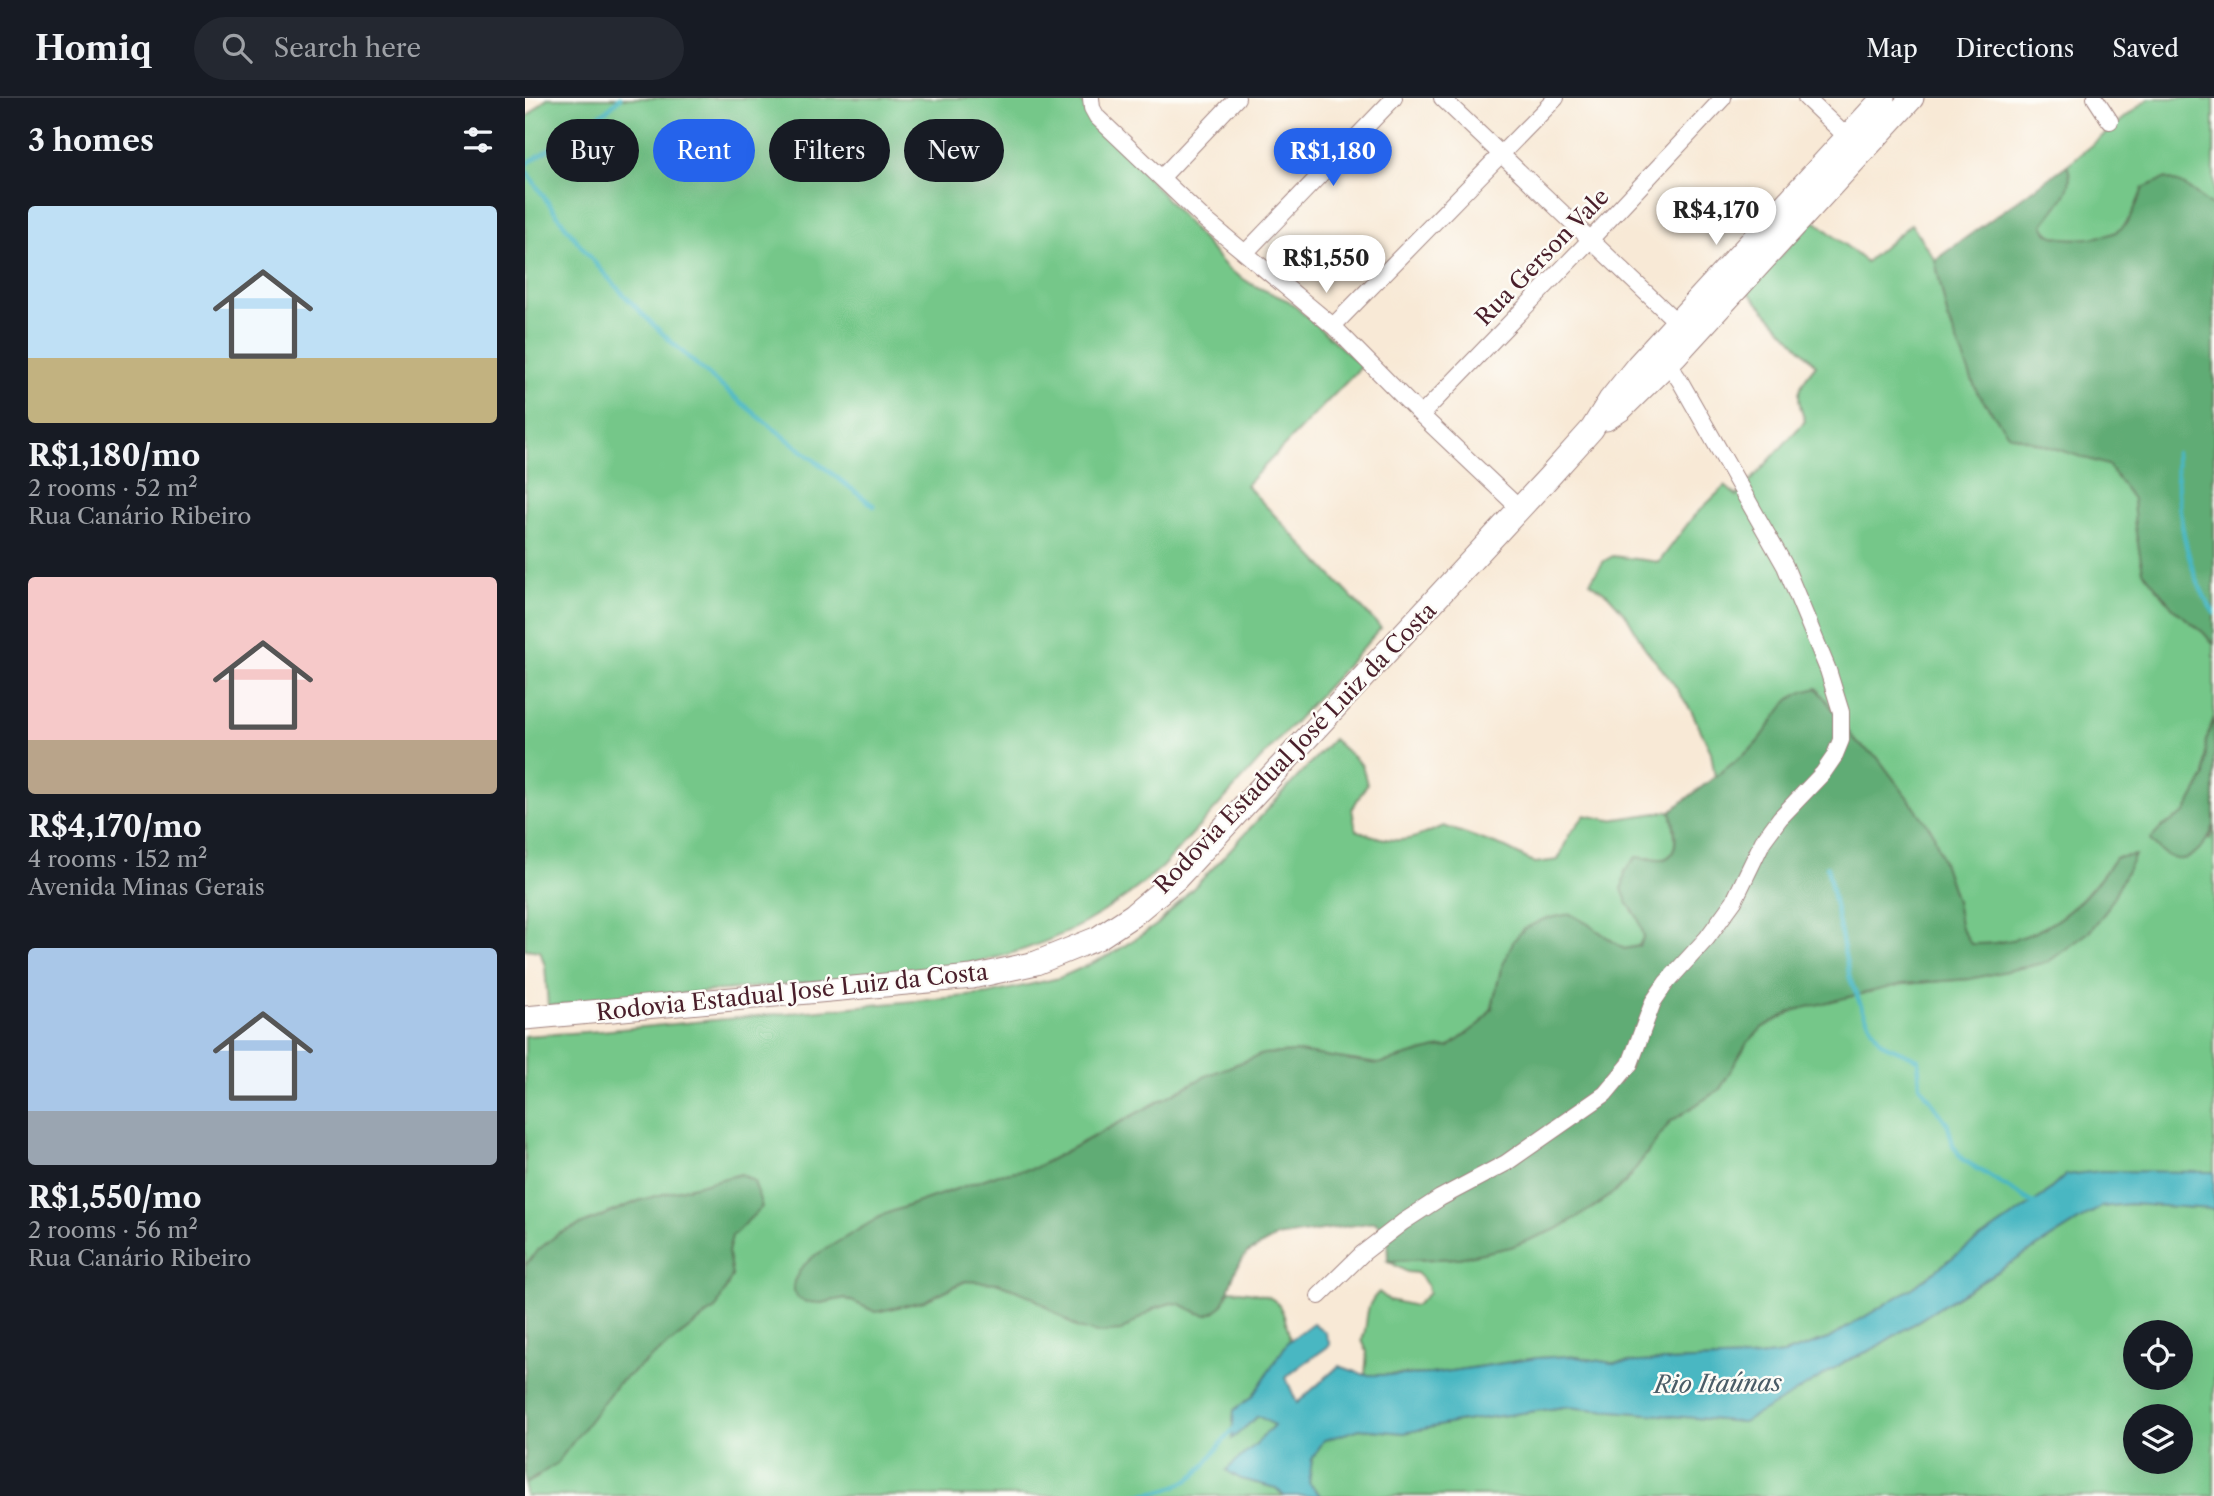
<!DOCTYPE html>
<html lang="en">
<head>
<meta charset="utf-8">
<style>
	body { margin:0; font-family:"Libre Caslon Text",serif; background:#242831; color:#f1f3f6; height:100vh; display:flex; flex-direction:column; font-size:26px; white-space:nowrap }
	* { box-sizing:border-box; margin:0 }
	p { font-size:23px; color:#9ea1a6 }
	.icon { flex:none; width:38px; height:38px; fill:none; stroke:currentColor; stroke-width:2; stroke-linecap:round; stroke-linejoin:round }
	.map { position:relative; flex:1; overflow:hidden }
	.drawer { display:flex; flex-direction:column; background:#171b24; width:525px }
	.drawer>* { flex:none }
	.guide { position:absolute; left:21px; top:21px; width:665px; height:63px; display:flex; gap:14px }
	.buttons { position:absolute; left:1598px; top:1222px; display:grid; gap:14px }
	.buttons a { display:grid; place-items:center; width:70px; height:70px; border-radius:50%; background:#171b24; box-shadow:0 7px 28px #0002; font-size:35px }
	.price { position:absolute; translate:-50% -60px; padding:0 16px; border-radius:24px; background:#fff; color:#222; font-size:23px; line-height:46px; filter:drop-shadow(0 2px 4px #0008) }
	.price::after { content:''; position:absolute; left:50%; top:42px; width:21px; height:16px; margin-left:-10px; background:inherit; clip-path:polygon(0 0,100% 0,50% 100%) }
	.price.active { background:#2563eb; color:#fff }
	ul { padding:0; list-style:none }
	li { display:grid; align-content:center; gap:14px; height:371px; padding:0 28px }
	li span { display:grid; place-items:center; height:217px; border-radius:7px; color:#555 }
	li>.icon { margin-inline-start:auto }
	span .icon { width:126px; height:126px; fill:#fffc; stroke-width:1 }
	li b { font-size:30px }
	h2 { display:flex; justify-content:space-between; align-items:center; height:84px; padding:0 28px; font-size:30px }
	.tag { padding:0 24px; border-radius:32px; background:#171b24; box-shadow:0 7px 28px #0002; font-size:24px; line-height:63px }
	.tag.active { background:#2563eb; color:#fff }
	header { display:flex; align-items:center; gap:42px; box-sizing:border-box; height:98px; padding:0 35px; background:#171b24; border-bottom:2px solid #363941 }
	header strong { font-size:33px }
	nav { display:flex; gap:38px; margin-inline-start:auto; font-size:24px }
	.search { width:490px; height:63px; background:#242831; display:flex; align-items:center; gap:18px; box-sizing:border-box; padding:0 24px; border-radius:38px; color:#9ea1a6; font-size:26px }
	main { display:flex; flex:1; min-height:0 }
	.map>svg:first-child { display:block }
	.green { fill:#75c789; stroke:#60735a; stroke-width:2; fill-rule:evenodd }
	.forest { fill:#60ac75; stroke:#556650; stroke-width:2 }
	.water { fill:#49b7c2; stroke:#4a6b76; stroke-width:2 }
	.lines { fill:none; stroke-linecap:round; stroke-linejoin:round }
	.stream { stroke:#49b7c2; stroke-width:4.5 }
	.minor-casing { stroke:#a18480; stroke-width:18 }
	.secondary-casing { stroke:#a18480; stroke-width:25 }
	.minor { stroke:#fff; stroke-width:16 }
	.secondary { stroke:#fff; stroke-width:23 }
	.labels { text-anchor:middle; stroke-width:5; stroke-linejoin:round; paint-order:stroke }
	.street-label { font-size:23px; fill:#4a1f2b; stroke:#fdfcf7 }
	.water-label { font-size:24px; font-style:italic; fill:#4a5c67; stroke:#fdfcf7 }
</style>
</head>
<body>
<header>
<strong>Homiq</strong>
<div class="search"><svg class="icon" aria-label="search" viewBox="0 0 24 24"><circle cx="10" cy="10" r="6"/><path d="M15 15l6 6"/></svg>Search here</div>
<nav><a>Map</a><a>Directions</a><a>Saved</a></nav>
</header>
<main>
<section class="drawer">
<h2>3 homes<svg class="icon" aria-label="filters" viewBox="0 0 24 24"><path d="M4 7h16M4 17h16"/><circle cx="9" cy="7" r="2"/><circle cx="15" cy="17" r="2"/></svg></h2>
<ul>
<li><span style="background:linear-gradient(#bfe0f5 70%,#c2b280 0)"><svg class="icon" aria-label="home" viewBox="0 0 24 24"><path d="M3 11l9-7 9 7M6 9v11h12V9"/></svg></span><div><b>R$1,180/mo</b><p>2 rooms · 52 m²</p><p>Rua Canário Ribeiro</p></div></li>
<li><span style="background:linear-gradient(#f6c9c9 75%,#b9a48a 0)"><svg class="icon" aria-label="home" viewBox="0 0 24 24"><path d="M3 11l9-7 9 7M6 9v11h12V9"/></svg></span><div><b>R$4,170/mo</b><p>4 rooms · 152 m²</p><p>Avenida Minas Gerais</p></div></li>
<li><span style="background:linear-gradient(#a9c7e8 75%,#9aa5b1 0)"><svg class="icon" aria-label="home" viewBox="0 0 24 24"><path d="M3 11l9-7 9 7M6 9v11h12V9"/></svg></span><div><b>R$1,550/mo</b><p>2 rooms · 56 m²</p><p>Rua Canário Ribeiro</p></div></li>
</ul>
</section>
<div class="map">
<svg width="1689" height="1398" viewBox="0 0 1689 1398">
	<rect width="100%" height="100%" fill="#fdfcf7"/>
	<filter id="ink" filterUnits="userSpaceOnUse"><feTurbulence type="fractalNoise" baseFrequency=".0143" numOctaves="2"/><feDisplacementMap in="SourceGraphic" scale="14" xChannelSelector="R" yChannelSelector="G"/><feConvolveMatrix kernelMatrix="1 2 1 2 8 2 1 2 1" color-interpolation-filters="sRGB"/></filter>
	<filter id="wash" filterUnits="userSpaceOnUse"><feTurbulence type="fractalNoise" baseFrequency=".00686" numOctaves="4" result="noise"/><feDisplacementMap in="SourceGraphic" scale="28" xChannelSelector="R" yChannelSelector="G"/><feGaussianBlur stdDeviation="1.57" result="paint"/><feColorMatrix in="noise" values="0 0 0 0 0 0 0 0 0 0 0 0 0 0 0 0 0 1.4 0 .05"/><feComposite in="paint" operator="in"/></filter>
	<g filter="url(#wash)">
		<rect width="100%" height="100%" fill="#f8e9d6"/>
		<!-- green -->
		<path class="green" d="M22,0H553L703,171L728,187L764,203L837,268L721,387L856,530L637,769C522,873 412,873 266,886C185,893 104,901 23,908L20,868L15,853L0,851V21Z
			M1624,0H1678L1680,2L1689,0V110L1660,88L1618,90C1613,103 1606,124 1594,132C1581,141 1538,144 1525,136C1523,135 1518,129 1517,128C1529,110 1552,90 1542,67Z
			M1289,122L1341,164L1386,126L1410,162L1423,221L1483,336L1583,367L1608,401L1610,429L1648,510L1679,535L1689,547V619L1681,643L1680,678L1660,715L1637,729L1685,741L1689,727V1074L1541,1077L1519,1097L1431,1157L1389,1189L1303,1241L1259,1256L1224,1260L1087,1265L1045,1258L1012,1260L906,1276L840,1277L842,1254L837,1242C845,1223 837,1210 854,1194L864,1202L890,1208L904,1195L902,1188L892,1175L882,1174L863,1163L934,1160L1032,1131L1073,1106L1099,1086L1145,1024L1195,991L1222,945L1238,929L1270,912L1318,899L1378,886L1445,881L1564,834L1581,813L1609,758L1590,760C1554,813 1512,848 1445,846L1435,827L1431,803L1408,734L1352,659L1332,645L1318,627L1255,614L1243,633L1227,650L1190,680L1186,654L1167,614L1148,585L1120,550L1102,518L1083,497L1065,484L1079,463L1088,458L1134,464L1168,419L1200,388L1212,398L1280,323C1269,295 1273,289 1291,267L1222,193Z
			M808,641L837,667L842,686L827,711L831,732C871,748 881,744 919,728L981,750L1010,765L1033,762L1044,737L1060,717L1085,722L1146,713C1150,733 1159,770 1124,759L1102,804L1113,820L1119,838L1114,848L1099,851L1063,826L1045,816L976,871L967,910L956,925L924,949L911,950L853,966L773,954L738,956L681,978L510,1070L474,1076L360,1116L296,1205L320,1200L351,1214L399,1203L441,1183L474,1185L507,1199L553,1230L596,1233L630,1210L646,1205H655L673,1215L691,1213L698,1206L705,1192C749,1197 756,1196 765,1242L727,1299L709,1312L707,1340L733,1318L749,1327L732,1345L716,1381L751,1390L759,1398H0V1386L12,1380L59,1329L92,1286L191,1210L207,1178L203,1154L216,1076L116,1102L33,1136L12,1153L0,1168V938L75,933L463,896L534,880L585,857L633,826L688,770Z
			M1604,1106L1689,1111V1398H796L784,1385L787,1361L799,1342L835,1331L879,1335L932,1324L1040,1309L1218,1324L1321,1263L1346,1252L1576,1109ZM1610,1234H1656V1279H1610ZM1610,1318H1656V1363H1610Z"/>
		<!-- forest -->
		<path class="forest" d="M1542,67C1553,92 1530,109 1518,127C1519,129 1523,135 1524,136C1538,144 1581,141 1594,132C1606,124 1613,103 1618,90L1641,80L1660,88L1689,110V547L1679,535L1648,510L1618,473L1610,429L1608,401L1583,367L1483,336L1452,294L1423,221L1410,162Z
			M1292,590L1332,645L1352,659L1408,734L1431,803L1435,827L1446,846C1512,848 1555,813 1590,760L1610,757L1581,813L1564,834L1523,864L1445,881L1378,886L1270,912L1238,929L1222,945L1195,991L1145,1024L1099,1086L1074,1106L1032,1131L986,1149L934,1160L863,1163L862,1136L850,1124L751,1139L722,1155L711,1171L698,1206L691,1213L682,1217L673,1215L655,1206L646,1205L630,1210L596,1233L572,1235L553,1230L507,1199L474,1185L440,1183L399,1203L351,1214L320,1200L296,1205L281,1204L273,1200L269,1193V1183L276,1170L289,1158L360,1116L474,1076L510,1070L681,978L738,956L773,954L853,966L911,950L924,949L956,925L967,910L976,871L989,842L999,831L1019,821L1045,816L1063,826L1099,851L1114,848L1119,838L1113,820L1102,804L1097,791L1100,773L1111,759C1119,759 1128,762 1134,762C1159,760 1149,727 1146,713C1173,691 1200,672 1227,650C1243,636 1254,606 1272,597C1277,593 1286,592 1292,590Z
			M1689,619V727C1684,742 1667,767 1648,760C1640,757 1631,749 1625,742L1637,729L1660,715L1680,678L1681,643Z
			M216,1076L229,1083L237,1109L207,1138L203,1154L207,1178L191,1210L92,1286L32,1365L0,1386V1168L12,1153L33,1136L116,1102Z"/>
		<!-- water -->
		<path class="water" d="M1576,1073L1689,1074V1111L1604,1106L1576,1109L1346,1252L1321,1263L1265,1298L1218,1324L1040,1309L932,1324L879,1335L835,1331L799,1342L787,1361L784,1385L796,1398H759L751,1390L716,1381L701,1372L732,1345L749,1327L733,1318L707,1341L709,1312L727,1299L763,1244L788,1225L800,1234L805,1247C790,1259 775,1266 761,1280L772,1305L814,1268L840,1277H881L906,1276L1012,1260L1045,1258L1087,1265L1224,1260L1259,1256L1303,1241L1389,1189L1431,1157L1519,1097L1541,1077Z"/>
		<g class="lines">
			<!-- stream -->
			<path class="stream" d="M0,67L81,13L95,0
				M0,71C31,118 64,161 103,201C177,279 265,343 349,408
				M1651,355C1652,409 1659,469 1689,515
				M1302,768L1325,881L1340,917L1355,943L1360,947L1393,961L1395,987L1423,1027L1428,1047L1437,1061L1513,1108
				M601,1398C630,1395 658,1392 678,1369C689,1356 698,1341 710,1330"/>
		</g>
	</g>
	<g filter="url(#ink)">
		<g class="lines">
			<defs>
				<path id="minor" d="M566,0L567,10L572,19L678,120L808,228L896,317L995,411
					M917,0L1158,230
					M1281,0L1327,44
					M1570,0L1585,23
					M636,80L712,0
					M721,154L869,0
					M808,228L1031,0
					M896,317L1065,142L1198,0
					M794,1198L838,1155L878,1124L915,1100L981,1065L1080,996L1105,966L1128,904L1141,885L1182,840L1209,803L1238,743L1255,720L1298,675L1309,659L1316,642V614L1303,572L1260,468L1155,283L1143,265"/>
				<path id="secondary" d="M1081,321L1095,312L1151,257L1387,0
					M0,920L447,879L511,865L573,840L608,817L651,781L1023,380L1067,331L1085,302L1113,267L1358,0"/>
			</defs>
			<!-- minor casing -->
			<use href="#minor" class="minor-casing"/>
			<!-- secondary casing -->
			<use href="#secondary" class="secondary-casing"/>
			<!-- minor -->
			<use href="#minor" class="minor"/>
			<!-- secondary -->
			<use href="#secondary" class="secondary"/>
		</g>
	</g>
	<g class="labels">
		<!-- street labels -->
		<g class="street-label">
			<text transform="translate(1017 159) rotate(-46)" y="8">Rua Gerson Vale</text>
			<text transform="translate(770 650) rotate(-46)" y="8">Rodovia Estadual José Luiz da Costa</text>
			<text transform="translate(267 894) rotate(-6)" y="8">Rodovia Estadual José Luiz da Costa</text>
		</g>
		<!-- water labels -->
		<g class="water-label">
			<text transform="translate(1193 1286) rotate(-1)" y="8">Rio Itaúnas</text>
		</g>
	</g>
</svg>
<div class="buttons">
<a><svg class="icon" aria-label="locate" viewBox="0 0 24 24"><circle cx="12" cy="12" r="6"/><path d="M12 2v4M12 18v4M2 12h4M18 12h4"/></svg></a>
<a><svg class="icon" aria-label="layers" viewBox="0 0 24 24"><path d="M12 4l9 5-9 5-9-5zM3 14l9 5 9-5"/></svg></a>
</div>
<b class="price active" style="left:808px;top:90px">R$1,180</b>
<b class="price" style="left:1191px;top:149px">R$4,170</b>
<b class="price" style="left:801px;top:197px">R$1,550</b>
<div class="guide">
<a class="tag">Buy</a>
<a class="tag active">Rent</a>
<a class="tag">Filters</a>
<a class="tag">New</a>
</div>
</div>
</main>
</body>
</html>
